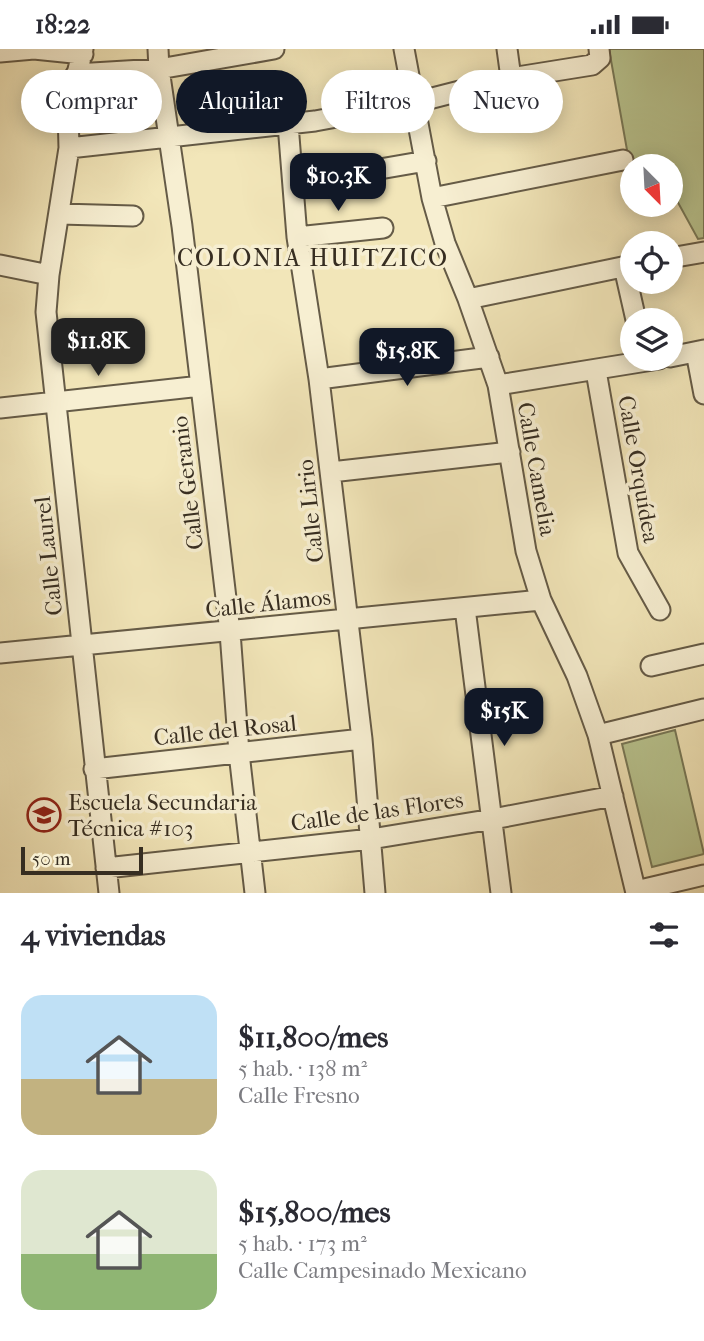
<!DOCTYPE html>
<html lang="es">
<head>
<meta charset="utf-8">
<style>
	body { margin:0; font-family:"IM FELL French Canon",serif; background:#f2f2f3; color:#2b2b33; height:100vh; display:flex; flex-direction:column; font-size:26px; white-space:nowrap }
	* { box-sizing:border-box; margin:0 }
	p { font-size:23px; color:#7c7c81 }
	.icon { flex:none; width:38px; height:38px; fill:none; stroke:currentColor; stroke-width:2; stroke-linecap:round; stroke-linejoin:round }
	.map { position:relative; height:844px; overflow:hidden }
	.drawer { display:flex; flex-direction:column; background:#fff; flex:1 }
	.drawer>* { flex:none }
	.banner { position:absolute; left:21px; top:21px; width:663px; height:63px; display:flex; gap:14px }
	.needle { width:46px; rotate:156deg }
	.controls { position:absolute; left:620px; top:105px; display:grid; gap:14px }
	.controls a { display:grid; place-items:center; width:63px; height:63px; border-radius:50%; background:#fff; box-shadow:0 4px 18px #0003; font-size:35px }
	.scale { position:absolute; left:21px; bottom:18px; width:122px; box-sizing:border-box; padding-left:7px; border:4px solid #362d21; border-top:0; font-size:19px; line-height:24px; white-space:nowrap; color:#362d21; -webkit-text-stroke:5px #f7efd2; paint-order:stroke }
	.price { position:absolute; translate:-50% -60px; padding:0 16px; border-radius:14px; background:#111827; color:#fff; font-size:23px; line-height:46px; filter:drop-shadow(0 2px 4px #0008) }
	.price::after { content:''; position:absolute; left:50%; top:42px; width:21px; height:16px; margin-left:-10px; background:inherit; clip-path:polygon(0 0,100% 0,50% 100%) }
	.price.selected { background:#222; color:#fff }
	ul { padding:0; list-style:none }
	li { display:flex; align-items:center; gap:21px; height:175px; padding:0 21px }
	li span { display:grid; place-items:center; flex:none; width:196px; height:140px; border-radius:21px; color:#555 }
	li>.icon { margin-inline-start:auto }
	span .icon { width:84px; height:84px; fill:#fffc; stroke-width:1 }
	li b { font-size:30px }
	h2 { display:flex; justify-content:space-between; align-items:center; height:84px; padding:0 21px; font-size:30px }
	.chip { padding:0 24px; border-radius:32px; background:#fff; box-shadow:0 4px 18px #0003; font-size:24px; line-height:63px }
	.chip.selected { background:#111827; color:#fff }
	.status { display:flex; justify-content:space-between; align-items:center; height:49px; padding:0 35px; background:#fff; direction:ltr }
	.status svg { height:19px; fill:currentColor }
	.map>svg:first-child { display:block }
	.green { fill:#b9c590; stroke:#787958; stroke-width:2 }
	.lines { fill:none; stroke-linecap:round; stroke-linejoin:round }
	.minor-casing { stroke:#655b47; stroke-width:23 }
	.minor { stroke:#f7efd2; stroke-width:19 }
	.labels { text-anchor:middle; stroke-width:7; stroke-linejoin:round; paint-order:stroke }
	.street-label { font-size:23px; fill:#362d21; stroke:#f7efd2 }
	.poi-label { font-size:23px; fill:#362d21; stroke:#f7efd2; text-anchor:start }
	.neighbourhood-label { font-size:24px; letter-spacing:2px; fill:#362d21; stroke:#f7efd2 }
</style>
</head>
<body>
<div class="status"><b>18:22</b><svg viewBox="0 0 49 12"><path d="M0 12V9h3v3zM5 12V6h3v6zM10 12V3h3v9zM15 12V0h3v12zM26 1h20v11H26zM47 4h2v5h-2z"/></svg></div>
<div class="map">
<svg width="704" height="844" viewBox="0 0 704 844">
	<rect width="100%" height="100%" fill="#f2e6b9"/>
	<filter id="stains"><feTurbulence type="fractalNoise" baseFrequency=".00286" numOctaves="4"/><feColorMatrix values="0 0 0 0 .2 0 0 0 0 .09 0 0 0 0 .02 0 0 0 .5 -.17"/></filter>
	<radialGradient id="worn" r=".72"><stop offset=".6" stop-color="#630" stop-opacity="0"/><stop offset="1" stop-color="#630" stop-opacity=".3"/></radialGradient>
	<!-- green -->
	<path class="green" d="M609,0H704V189L698,190L670,139V117H632V129Z
		M675,681L704,805L652,818L622,695Z"/>
	<g class="lines">
		<defs>
			<path id="minor" d="M83,0L68,62L69,99L49,226L46,263L109,844
				M158,0L159,20L182,177L230,583L239,704L255,844
				M404,0L432,149L445,194L468,250L498,336L526,502L541,551L577,627L598,686L636,844
				M507,0L511,29
				M0,3L34,0L83,5
				M76,25L159,20L274,0
				M288,75L297,188L319,330L362,690L375,844
				M69,99L315,72L413,54L511,29L592,16L600,9L599,0
				M293,135L426,112
				M432,149L623,111
				M60,165L133,167
				M297,188L383,179
				M670,209L704,203
				M0,216L49,226
				M624,218L636,271
				M468,250L632,216
				M696,303L704,345
				M670,308L704,301
				M596,322L628,504L660,561
				M319,330L489,308
				M498,336L659,310
				M0,359L201,337
				M331,423L510,403
				M465,559L501,844
				M0,604L541,551
				M651,617L704,605
				M598,686L704,660
				M94,720L362,690
				M106,819L371,790L493,770L613,747
				M636,842L704,826"/>
		</defs>
		<!-- minor casing -->
		<use href="#minor" class="minor-casing"/>
		<!-- minor -->
		<use href="#minor" class="minor"/>
	</g>
	<!-- icons -->
	<defs>
		<symbol id="school-ring" viewBox="-11 -11 22 22"><circle r="9.5" fill="#f7efd2" stroke="#8f2418" stroke-width="1.5"/><path d="M0-5L7-2L0 1L-7-2ZM-4 1L0 2.5L4 1V4Q0 6-4 4Z" fill="#8f2418"/></symbol>
	</defs>
	<g fill-rule="evenodd">
		<use href="#school-ring" x="25" y="747" width="38" height="38"/>
	</g>
	<g class="labels">
		<!-- street labels -->
		<g class="street-label">
			<text transform="translate(537 420) rotate(80)" y="8">Calle Camelia</text>
			<text transform="translate(639 420) rotate(80)" y="8">Calle Orquídea</text>
			<text transform="translate(187 434) rotate(-97)" y="8">Calle Geranio</text>
			<text transform="translate(310 462) rotate(-96)" y="8">Calle Lirio</text>
			<text transform="translate(48 507) rotate(-96)" y="8">Calle Laurel</text>
			<text transform="translate(268 554) rotate(-6)" y="8">Calle Álamos</text>
			<text transform="translate(225 681) rotate(-6)" y="8">Calle del Rosal</text>
			<text transform="translate(377 762) rotate(-8)" y="8">Calle de las Flores</text>
		</g>
		<!-- poi labels -->
		<g class="poi-label">
			<text x="68" y="761">Escuela Secundaria<tspan x="68" dy="26">Técnica #103</tspan></text>
		</g>
		<!-- neighbourhood labels -->
		<g class="neighbourhood-label">
			<text x="313" y="217">COLONIA HUITZICO</text>
		</g>
	</g>
	<rect width="100%" height="100%" filter="url(#stains)"/>
	<rect width="100%" height="100%" fill="url(#worn)"/>
</svg>
<div class="controls">
<a><svg class="needle" viewBox="-14 -14 28 28"><path d="M0-13l5 13h-10z" fill="#e53935"/><path d="M0 13l5-13h-10z" fill="#7c7c81"/></svg></a>
<a><svg class="icon" aria-label="locate" viewBox="0 0 24 24"><circle cx="12" cy="12" r="6"/><path d="M12 2v4M12 18v4M2 12h4M18 12h4"/></svg></a>
<a><svg class="icon" aria-label="layers" viewBox="0 0 24 24"><path d="M12 4l9 5-9 5-9-5zM3 14l9 5 9-5"/></svg></a>
</div>
<div class="scale">50 m</div>
<b class="price" style="left:338px;top:164px">$10.3K</b>
<b class="price selected" style="left:98px;top:329px">$11.8K</b>
<b class="price" style="left:407px;top:339px">$15.8K</b>
<b class="price" style="left:504px;top:699px">$15K</b>
<div class="banner">
<a class="chip">Comprar</a>
<a class="chip selected">Alquilar</a>
<a class="chip">Filtros</a>
<a class="chip">Nuevo</a>
</div>
</div>
<section class="drawer">
<h2>4 viviendas<svg class="icon" aria-label="filters" viewBox="0 0 24 24"><path d="M4 7h16M4 17h16"/><circle cx="9" cy="7" r="2"/><circle cx="15" cy="17" r="2"/></svg></h2>
<ul>
<li><span style="background:linear-gradient(#bfe0f5 60%,#c2b280 0)"><svg class="icon" aria-label="home" viewBox="0 0 24 24"><path d="M3 11l9-7 9 7M6 9v11h12V9"/></svg></span><div><b>$11,800/mes</b><p>5 hab. · 138 m²</p><p>Calle Fresno</p></div></li>
<li><span style="background:linear-gradient(#dfe7d0 60%,#8fb573 0)"><svg class="icon" aria-label="home" viewBox="0 0 24 24"><path d="M3 11l9-7 9 7M6 9v11h12V9"/></svg></span><div><b>$15,800/mes</b><p>5 hab. · 173 m²</p><p>Calle Campesinado Mexicano</p></div></li>
</ul>
</section>
</body>
</html>
